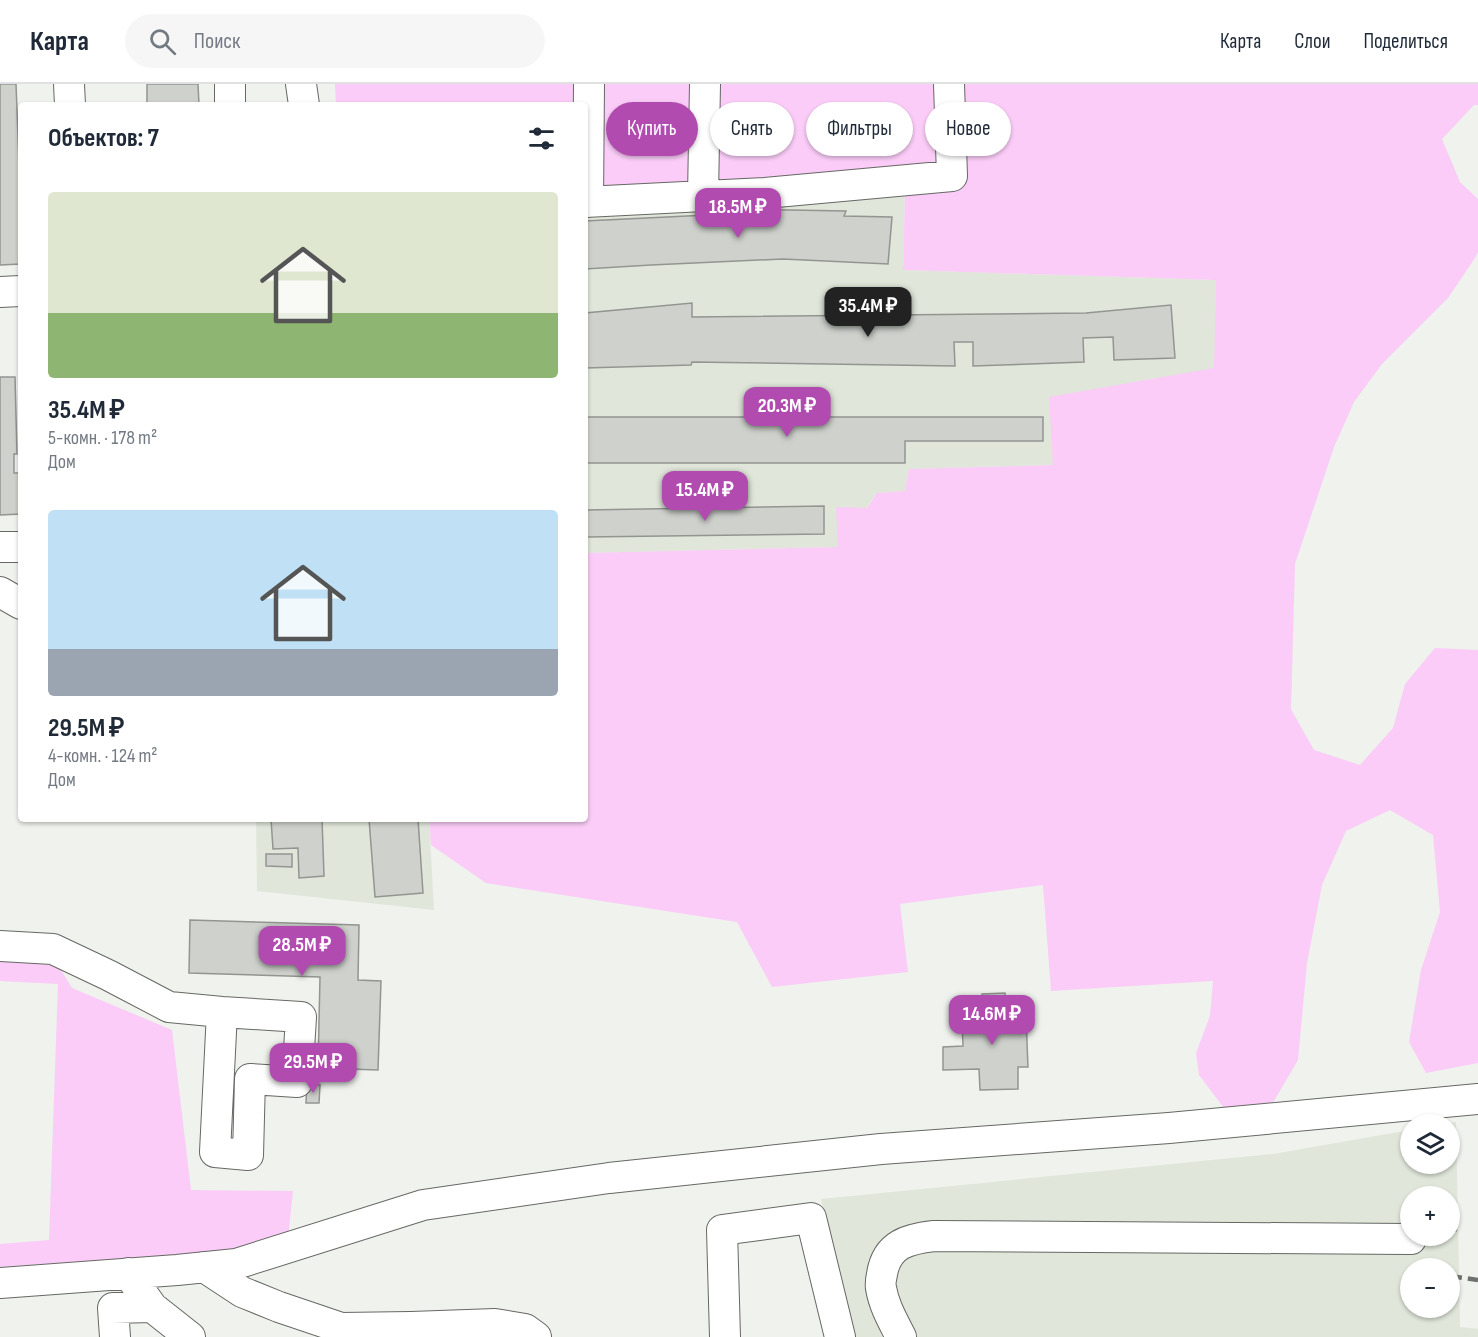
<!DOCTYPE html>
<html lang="ru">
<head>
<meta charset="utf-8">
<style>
	body { margin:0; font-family:"Sofia Sans Condensed",sans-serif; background:#f6f6f7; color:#1f2937; height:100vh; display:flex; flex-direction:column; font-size:22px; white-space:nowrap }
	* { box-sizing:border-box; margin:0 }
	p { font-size:20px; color:#747a83 }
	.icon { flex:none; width:33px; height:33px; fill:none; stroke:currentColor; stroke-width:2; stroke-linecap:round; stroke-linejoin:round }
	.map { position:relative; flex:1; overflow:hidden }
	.panel { position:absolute; left:18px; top:18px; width:570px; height:720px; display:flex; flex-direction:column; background:#fff; border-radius:6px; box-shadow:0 2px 4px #0004 }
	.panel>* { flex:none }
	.banner { position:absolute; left:606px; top:18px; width:570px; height:54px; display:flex; gap:12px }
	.fabs { position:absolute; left:1400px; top:1030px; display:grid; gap:12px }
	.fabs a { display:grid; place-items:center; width:60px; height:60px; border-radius:50%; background:#fff; box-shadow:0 2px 4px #0004; font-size:30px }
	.price { position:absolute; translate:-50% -51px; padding:0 14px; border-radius:12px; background:#b14baf; color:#fff; font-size:20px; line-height:39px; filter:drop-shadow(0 2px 3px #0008) }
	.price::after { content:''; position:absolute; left:50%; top:36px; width:18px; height:14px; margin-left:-9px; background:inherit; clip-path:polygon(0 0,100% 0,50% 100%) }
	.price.on { background:#222; color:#fff }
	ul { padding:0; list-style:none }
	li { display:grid; align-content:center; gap:12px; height:318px; padding:0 30px }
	li span { display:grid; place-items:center; height:186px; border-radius:6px; color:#555 }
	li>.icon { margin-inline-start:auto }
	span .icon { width:108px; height:108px; fill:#fffc; stroke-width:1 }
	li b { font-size:26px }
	h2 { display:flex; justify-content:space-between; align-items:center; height:72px; padding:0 30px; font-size:26px }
	.pill { padding:0 21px; border-radius:27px; background:#fff; box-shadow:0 2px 4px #0004; font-size:21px; line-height:54px }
	.pill.on { background:#b14baf; color:#fff }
	header { display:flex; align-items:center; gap:36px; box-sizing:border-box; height:84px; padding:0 30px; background:#fff; border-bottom:2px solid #e0e1e3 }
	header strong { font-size:28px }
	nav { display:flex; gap:33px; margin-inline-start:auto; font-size:21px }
	.search { width:420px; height:54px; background:#f6f6f7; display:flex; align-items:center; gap:15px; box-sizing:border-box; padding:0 21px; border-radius:33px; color:#747a83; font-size:22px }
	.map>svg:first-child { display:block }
	.built { fill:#e0e6da; fill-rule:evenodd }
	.green { fill:#faccf7 }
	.building { fill:#ced1cc; stroke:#939591; stroke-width:1.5 }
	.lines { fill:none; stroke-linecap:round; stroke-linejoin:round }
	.minor-casing { stroke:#666864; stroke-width:32 }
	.minor { stroke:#fff; stroke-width:30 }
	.rail { stroke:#6e706d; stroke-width:4.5; stroke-dasharray:12 6; stroke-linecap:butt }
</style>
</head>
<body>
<header>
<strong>Карта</strong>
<div class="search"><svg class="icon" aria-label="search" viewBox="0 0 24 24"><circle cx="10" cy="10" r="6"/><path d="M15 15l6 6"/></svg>Поиск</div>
<nav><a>Карта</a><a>Слои</a><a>Поделиться</a></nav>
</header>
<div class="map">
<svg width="1478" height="1253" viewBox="0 0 1478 1253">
	<rect width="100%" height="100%" fill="#eff2ed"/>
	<!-- built -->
	<path class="built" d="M905,109L903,186L1216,196L1215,284L1054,381L909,385L905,407L877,409L839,463L585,469V131Z
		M256,735H429L434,826L257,807Z
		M1456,1038L1460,1243L1478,1245V1253H854L821,1115L1273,1070L1410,1046V1080H1449V1041H1438ZM1410,1113H1449V1152H1410ZM1410,1185H1449V1224H1410Z"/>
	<!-- green -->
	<path class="green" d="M335,0H1478V21H1474L1442,55L1460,98L1478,115V168L1475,174L1448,214L1382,280L1354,318L1334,363L1295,480L1291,625L1314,666L1360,681L1393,644L1405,600L1435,564L1478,566V979L1426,989L1409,958L1421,886L1440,828L1433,751L1390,726L1346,747L1322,801L1307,879L1298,976L1271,1022L1227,1028L1199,991L1196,969L1210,932L1213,897L1051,907L1043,801L900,820L908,888L772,903L737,838L486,799L431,761L429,735H585V469L838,463L836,423L867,424L877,409L905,407L909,385L1053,381L1049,313L1214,284L1216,196L903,186L905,109L898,88L585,103V21H336Z
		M0,872L58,881L72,904L172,946L191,1106L293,1107L288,1154L224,1172L86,1177L0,1183V1160L49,1156L58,900L0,897Z"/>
	<!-- building -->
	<path class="building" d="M0,0H16L21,130V180L0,181Z
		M147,0H198L199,21H147Z
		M729,125L846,127L844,132L892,133L888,180L783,175L651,181L585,185V137L728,130Z
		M692,219V233L1086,229L1171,221L1175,274L1114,276L1113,253L1083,254L1084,278L973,282V258H954L955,282L692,278L691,281L585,284V229Z
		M0,293H15L17,370H14V389H21V430L0,431Z
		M585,333H1043V357H905V379H585Z
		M824,422V450L585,453V426Z
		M271,735H322L324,792L299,794L298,764L273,765Z
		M369,735H418L423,809L375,813Z
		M266,770H292V783L266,782Z
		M190,836L359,841L358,896L381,897L378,986L318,984L320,893L189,889Z
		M1005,909L1006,934L1026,933L1028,983H1018V1005L980,1006L979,985L943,986V963L963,962L962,935H983L982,910Z
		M307,1000L320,1001L319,1019H306Z
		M1449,1126L1456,1127V1147H1449Z"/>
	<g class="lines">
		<defs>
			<path id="minor" d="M69,0L70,21
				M230,0V21
				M301,0L304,21
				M703,112L705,0
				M585,118L765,109L952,92L949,0
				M588,118L589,0
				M0,208L21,207
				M0,463H21
				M0,508L21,520
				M0,862L53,865L108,891L169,923L222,928L301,933L297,998L250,995L248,1071L215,1068L222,928
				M204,1183L242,1208L279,1223L341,1244L411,1243L495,1240L525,1245L536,1253
				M128,1189L152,1223L190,1253
				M0,1199L177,1186L236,1180L423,1121L609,1094L881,1065L1169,1044L1478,1015
				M115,1253L113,1224L152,1223
				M725,1253L722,1146L811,1134L840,1253
				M901,1253C893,1237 884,1222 881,1204C880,1200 881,1195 882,1190C887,1160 908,1155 934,1152L1411,1155"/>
		</defs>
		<!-- minor casing -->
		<use href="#minor" class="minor-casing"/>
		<!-- minor -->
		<use href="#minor" class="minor"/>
		<!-- rail -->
		<path class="rail" d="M1450,1192L1478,1196"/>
	</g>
</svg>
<div class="fabs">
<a><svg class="icon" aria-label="layers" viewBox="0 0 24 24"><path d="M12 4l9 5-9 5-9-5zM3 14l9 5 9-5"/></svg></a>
<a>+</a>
<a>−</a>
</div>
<b class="price" style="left:738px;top:155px">18.5M ₽</b>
<b class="price on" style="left:868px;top:254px">35.4M ₽</b>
<b class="price" style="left:787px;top:354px">20.3M ₽</b>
<b class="price" style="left:705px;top:438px">15.4M ₽</b>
<b class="price" style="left:302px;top:893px">28.5M ₽</b>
<b class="price" style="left:992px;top:962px">14.6M ₽</b>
<b class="price" style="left:313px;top:1010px">29.5M ₽</b>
<div class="banner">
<a class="pill on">Купить</a>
<a class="pill">Снять</a>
<a class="pill">Фильтры</a>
<a class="pill">Новое</a>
</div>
<section class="panel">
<h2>Объектов: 7<svg class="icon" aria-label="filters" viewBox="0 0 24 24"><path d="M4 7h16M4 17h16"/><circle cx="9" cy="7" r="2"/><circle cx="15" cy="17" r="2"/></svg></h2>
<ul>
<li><span style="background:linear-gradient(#dfe7d0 65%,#8fb573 0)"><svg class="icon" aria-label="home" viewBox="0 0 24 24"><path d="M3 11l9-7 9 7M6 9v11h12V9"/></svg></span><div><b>35.4M ₽</b><p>5-комн. · 178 m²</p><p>Дом</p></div></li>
<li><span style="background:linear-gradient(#bfe0f5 75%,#9aa5b1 0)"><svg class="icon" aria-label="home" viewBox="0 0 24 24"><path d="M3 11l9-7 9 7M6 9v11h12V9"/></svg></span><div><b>29.5M ₽</b><p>4-комн. · 124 m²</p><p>Дом</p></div></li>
</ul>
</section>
</div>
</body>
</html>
